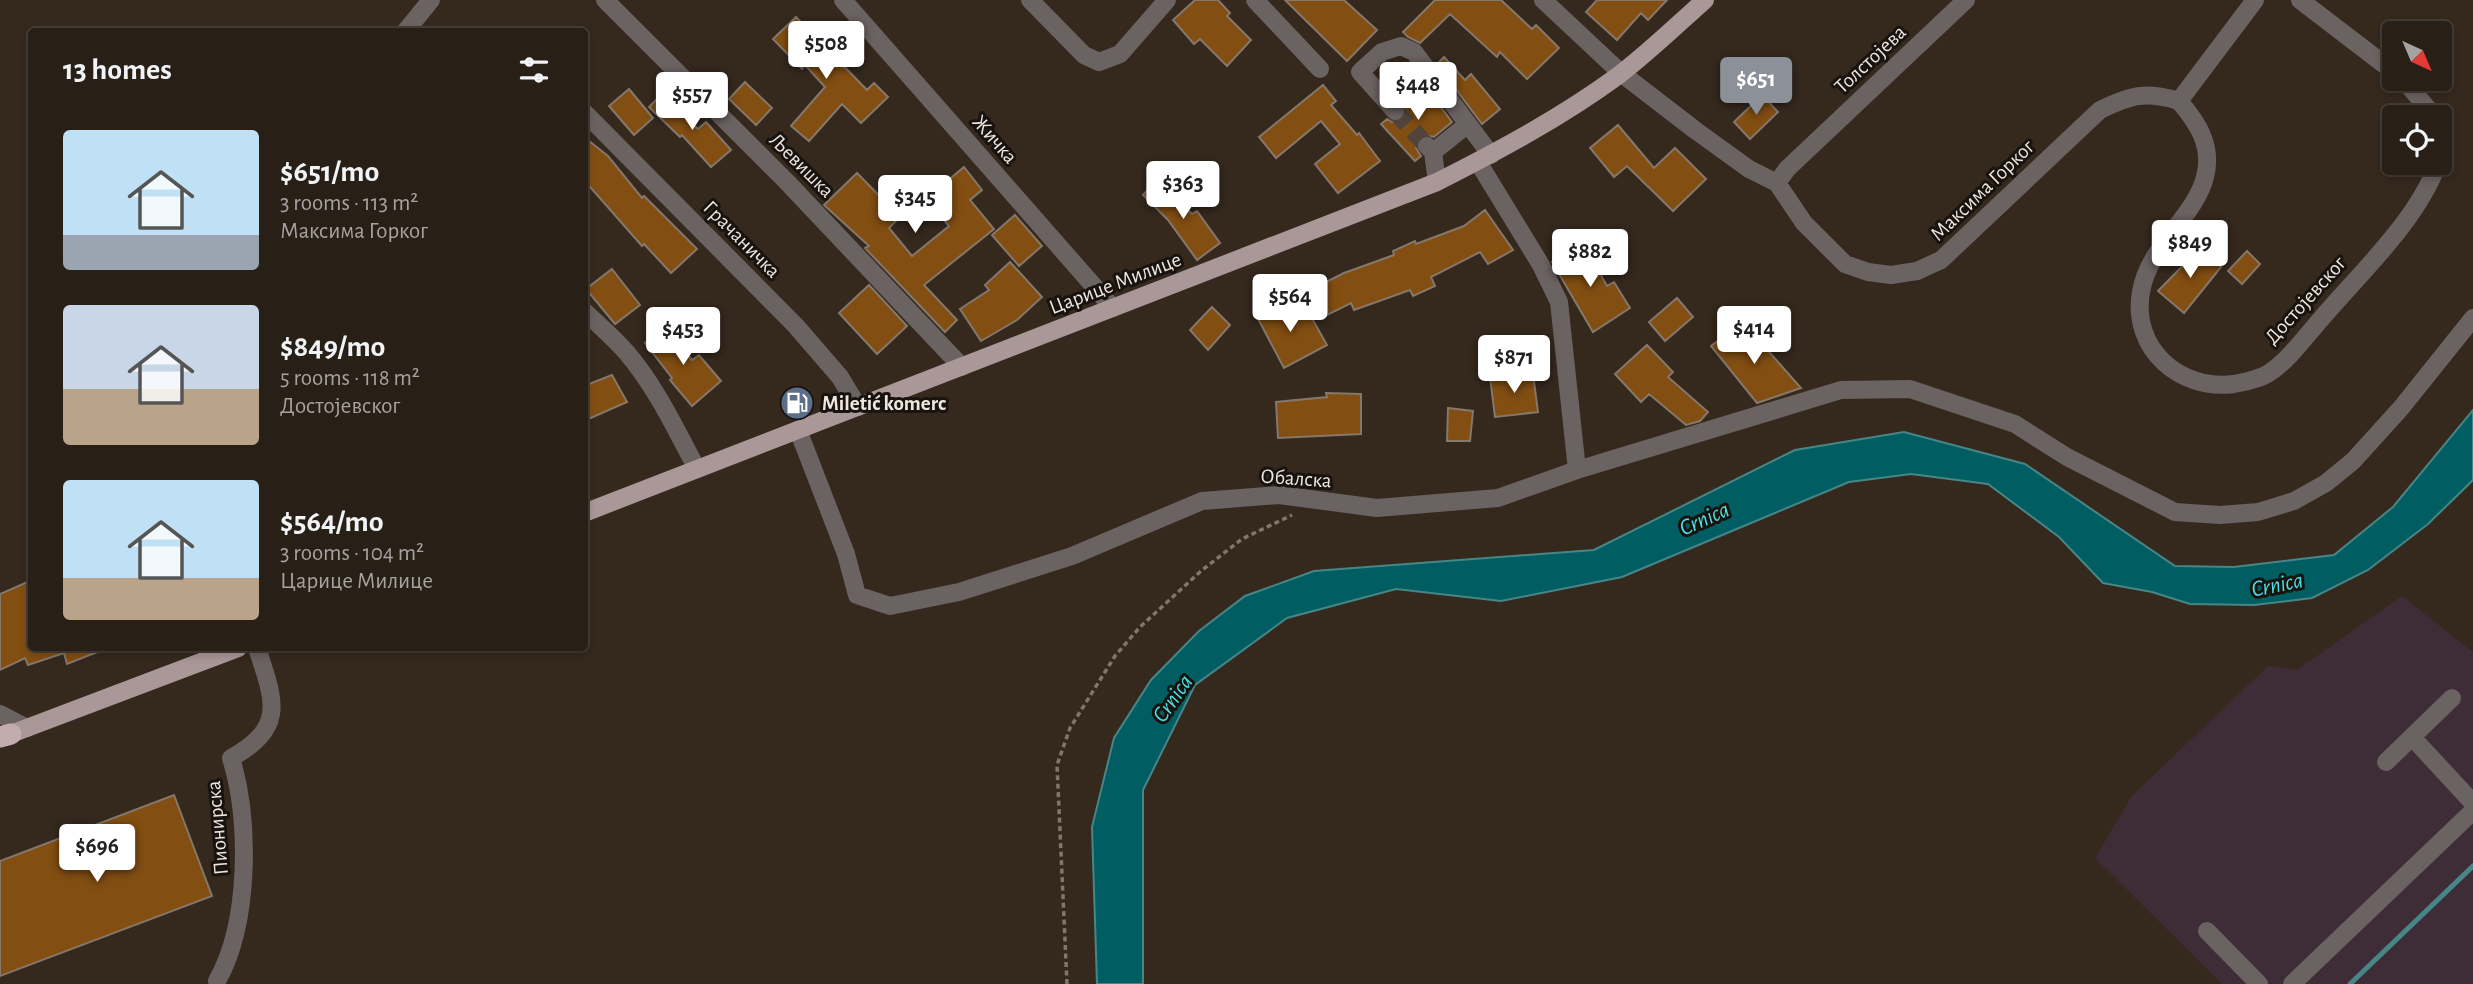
<!DOCTYPE html>
<html lang="en">
<head>
<meta charset="utf-8">
<style>
	body { margin:0; font-family:"Alegreya Sans",sans-serif; background:#342c23; color:#f1f3f6; height:100vh; display:flex; flex-direction:column; font-size:26px; white-space:nowrap }
	* { box-sizing:border-box; margin:0 }
	p { font-size:23px; color:#a5a2a1 }
	.icon { flex:none; width:38px; height:38px; fill:none; stroke:currentColor; stroke-width:2; stroke-linecap:round; stroke-linejoin:round }
	.map { position:relative; flex:1; overflow:hidden }
	.side { position:absolute; left:28px; top:28px; width:560px; height:623px; display:flex; flex-direction:column; background:#281f16; border-radius:7px; box-shadow:0 4px 10px #0003,0 0 0 2px #443d35 }
	.side>* { flex:none }
	.needle { width:46px; rotate:136deg }
	.controls { position:absolute; left:2382px; top:21px; display:grid; gap:14px }
	.controls a { display:grid; place-items:center; width:70px; height:70px; border-radius:7px; background:#281f16; box-shadow:0 4px 10px #0003,0 0 0 2px #443d35; font-size:35px }
	.price { position:absolute; translate:-50% -60px; padding:0 16px; border-radius:7px; background:#fff; color:#222; font-size:23px; line-height:46px; filter:drop-shadow(0 2px 4px #0008) }
	.price::after { content:''; position:absolute; left:50%; top:42px; width:21px; height:16px; margin-left:-10px; background:inherit; clip-path:polygon(0 0,100% 0,50% 100%) }
	.price.active { background:#8c9099; color:#fff }
	ul { padding:0; list-style:none }
	li { display:flex; align-items:center; gap:21px; height:175px; padding:0 35px }
	li span { display:grid; place-items:center; flex:none; width:196px; height:140px; border-radius:7px; color:#555 }
	li>.icon { margin-inline-start:auto }
	span .icon { width:84px; height:84px; fill:#fffc; stroke-width:1 }
	li b { font-size:30px }
	h2 { display:flex; justify-content:space-between; align-items:center; height:84px; padding:0 35px; font-size:30px }
	.map>svg:first-child { display:block }
	.industrial { fill:#3e2d37 }
	.water { fill:#005d61; stroke:#478687; stroke-width:2 }
	.lines { fill:none; stroke-linecap:round; stroke-linejoin:round }
	.stream { stroke:#478687; stroke-width:5 }
	.building { fill:#824e12; stroke:#85776a; stroke-width:2 }
	.minor-tunnel { stroke:#51453b; stroke-width:18; stroke-dasharray:18 9; stroke-linecap:butt }
	.path { stroke:#80766c; stroke-width:3.5; stroke-dasharray:5 3.5; stroke-linecap:butt }
	.minor { stroke:#6b6262; stroke-width:18 }
	.major { stroke:#aa9798; stroke-width:18 }
	.highway { stroke:#c2acad; stroke-width:21 }
	.labels { text-anchor:middle; stroke-width:6; stroke-linejoin:round; paint-order:stroke }
	.street-label { font-size:21px; fill:#eee6df; stroke:#18130e }
	.poi-label { font-size:21px; font-weight:bold; fill:#eee6df; stroke:#18130e; text-anchor:start }
	.water-label { font-size:23px; font-style:italic; fill:#4ae0e6; stroke:#18130e }
</style>
</head>
<body>
<div class="map">
<svg width="2473" height="984" viewBox="0 0 2473 984">
	<rect width="100%" height="100%" fill="#35291e"/>
	<!-- industrial -->
	<path class="industrial" d="M2402,596L2473,652V984H2222L2095,858L2132,796L2268,666L2297,670Z"/>
	<!-- water -->
	<path class="water" d="M2473,410V480L2428,524L2368,570L2312,598L2254,605L2190,604L2152,592L2103,583L2059,537L1988,484L1911,474L1849,482L1622,577L1501,601L1396,589L1287,618L1195,685L1143,790V984H1097L1092,827L1114,738L1151,680L1199,631L1245,596L1314,571L1594,550L1795,450L1904,432L2025,464L2175,566L2234,567L2334,555L2393,507Z"/>
	<g class="lines">
		<!-- stream -->
		<path class="stream" d="M2350,984L2473,866"/>
	</g>
	<!-- building -->
	<path class="building" d="M1195,0H1218L1230,13L1227,16L1251,40L1227,66L1200,39L1194,44L1173,20Z
		M1285,0H1344L1377,30L1347,61Z
		M1435,0H1501L1532,29L1536,25L1559,48L1527,79L1500,52L1497,57L1450,14L1420,43L1408,37L1403,32Z
		M1597,0H1667L1648,20L1641,13L1617,40L1586,12Z
		M796,17L867,90L874,83L888,97L861,123L842,104L809,141L791,126L825,87L805,65L802,69L773,39Z
		M1444,57L1465,80L1471,74L1500,109L1482,124L1437,64Z
		M745,82L772,108L756,125L729,99Z
		M1323,85L1336,101L1331,105L1357,135L1359,133L1380,161L1338,193L1315,164L1340,144L1321,121L1276,158L1259,137Z
		M1426,87L1452,122L1434,137L1425,135L1419,138L1416,148L1421,156L1415,161L1381,124L1387,119L1392,122L1402,120L1406,114L1404,104Z
		M629,89L653,118L634,135L609,106Z
		M662,94L698,129L706,122L731,150L711,167L682,135L680,137L649,107Z
		M1762,95L1778,112L1750,139L1734,122Z
		M1618,125L1654,168L1675,148L1706,179L1673,211L1627,166L1614,177L1590,148Z
		M584,137L608,156L642,198L644,196L697,249L671,273L644,244L642,246L584,180Z
		M964,167L982,190L970,200L994,229L924,285L957,320L945,332L865,248L869,246L824,205L857,173L900,217L889,228L912,256L949,226L926,199Z
		M1157,180L1192,214L1197,211L1220,243L1197,260L1168,220L1143,195Z
		M1485,210L1513,250L1488,264L1480,252L1431,277L1435,286L1413,296L1410,290L1354,310L1351,303L1323,317L1310,290L1344,273L1394,255L1393,251L1415,241L1416,244L1464,226Z
		M1015,215L1042,246L1019,266L992,235Z
		M1584,245L1607,286L1614,282L1630,308L1593,332L1552,262Z
		M2200,248L2221,267L2184,313L2158,291Z
		M2247,251L2260,264L2242,284L2228,271Z
		M1010,262L1042,297L1017,320L981,341L960,309L989,290L985,285Z
		M612,269L640,305L615,324L586,289Z
		M869,285L907,326L877,354L839,313Z
		M1677,298L1693,317L1665,341L1649,322Z
		M1278,301L1289,323L1309,313L1327,345L1284,368L1255,313Z
		M1212,307L1230,325L1208,350L1190,330Z
		M1741,324L1759,349L1764,346L1801,388L1757,403L1711,346Z
		M666,326L692,360L699,355L721,381L692,406L670,380L672,378L645,343Z
		M1647,345L1673,372L1668,377L1708,412L1700,421L1686,425L1649,394L1641,402L1615,374Z
		M1533,374L1538,412L1495,417L1490,377Z
		M612,375L627,402L584,421V386Z
		M1326,393L1361,394V434L1278,438L1276,402L1327,397Z
		M1448,408L1473,411L1470,441H1447Z
		M32,580V648L105,649L67,664L64,653L28,665L25,658L0,670V594Z
		M174,795L212,896L0,976V861Z"/>
	<g class="lines">
		<!-- minor-tunnel -->
		<path class="minor-tunnel" d="M1395,111L1427,146"/>
		<!-- path -->
		<path class="path" d="M1067,984L1057,765L1070,728L1115,656L1140,627L1201,571L1242,539L1292,515"/>
		<!-- minor -->
		<path class="minor" d="M605,0L787,182L962,367
			M843,0L1113,308
			M1030,0L1084,55L1099,62L1120,54L1167,0
			M1255,0L1320,69
			M1543,0L1621,73L1695,130L1749,169L1777,183L1804,223L1845,264L1868,272L1891,275L1917,271L1941,260L2100,110C2131,95 2145,91 2179,101
			M2300,0L2394,72
			M405,32L431,0
			M2403,79L2428,109L2432,117
			M2179,101C2198,123 2213,146 2205,177C2195,217 2148,247 2141,292C2131,349 2180,391 2234,384C2245,382 2260,379 2269,373C2289,360 2305,337 2321,319C2361,272 2417,221 2438,163
			M2179,101L2255,0
			M1395,111L1360,72L1382,52L1401,46L1414,52L1491,155
			M584,112L796,326L840,377L858,407
			M1427,146L1433,152L1437,182
			M1433,152L1468,124
			M1478,162L1541,265L1559,302L1577,470
			M1777,183L1787,169L1966,0
			M584,311C599,325 614,338 627,353C656,387 676,430 697,469
			M798,430L846,554L857,595L890,606L959,592L1072,556L1202,501L1279,495L1377,508L1498,498L1577,470L1841,390L1910,389L2015,424L2067,457L2175,512L2220,515L2258,512L2294,501L2326,483L2353,461L2401,408L2473,318
			M0,714L27,728
			M2412,737L2473,803
			M2386,762L2452,698
			M2207,931L2259,984
			M217,981C250,923 250,820 231,758C287,727 274,700 257,648
			M2292,984L2473,811"/>
		<!-- major -->
		<path class="major" d="M584,513L1437,182C1500,150 1562,117 1619,75C1649,52 1677,25 1705,0
			M0,738L238,648"/>
		<!-- highway -->
		<path class="highway" d="M0,737L11,734"/>
	</g>
	<!-- icons -->
	<defs>
		<symbol id="fuel-disc" viewBox="-11 -11 22 22"><circle r="9.5" fill="#5c6f8a" stroke="#18130e"/><path d="M-5.5-6h7V0h2V4h1.3V-2.5L3-4.5l.8-.8L6-3V5H2.5V1h-1V6h-7ZM-4.2-4.7v3.2H.2V-4.7Z" fill="#fff"/></symbol>
	</defs>
	<g fill-rule="evenodd">
		<use href="#fuel-disc" x="778" y="384" width="38" height="38"/>
	</g>
	<g class="labels">
		<!-- street labels -->
		<g class="street-label">
			<text transform="translate(1870 59) rotate(-43)" y="7">Толстојева</text>
			<text transform="translate(995 139) rotate(49)" y="7">Жичка</text>
			<text transform="translate(802 165) rotate(45)" y="7">Љевишка</text>
			<text transform="translate(1982 190) rotate(-44)" y="7">Максима Горког</text>
			<text transform="translate(742 239) rotate(45)" y="7">Грачаничка</text>
			<text transform="translate(1115 283) rotate(-21)" y="7">Царице Милице</text>
			<text transform="translate(2305 300) rotate(-48)" y="7">Достојевског</text>
			<text transform="translate(1296 478) rotate(4)" y="7">Обалска</text>
			<text transform="translate(217 828) rotate(-95)" y="7">Пионирска</text>
		</g>
		<!-- poi labels -->
		<g class="poi-label">
			<text x="822" y="410">Miletić komerc</text>
		</g>
		<!-- water labels -->
		<g class="water-label">
			<text transform="translate(1704 518) rotate(-24)" y="8">Crnica</text>
			<text transform="translate(2277 584) rotate(-11)" y="8">Crnica</text>
			<text transform="translate(1172 698) rotate(-55)" y="8">Crnica</text>
		</g>
	</g>
</svg>
<div class="controls">
<a><svg class="needle" viewBox="-14 -14 28 28"><path d="M0-13l5 13h-10z" fill="#e53935"/><path d="M0 13l5-13h-10z" fill="#a5a2a1"/></svg></a>
<a><svg class="icon" aria-label="locate" viewBox="0 0 24 24"><circle cx="12" cy="12" r="6"/><path d="M12 2v4M12 18v4M2 12h4M18 12h4"/></svg></a>
</div>
<b class="price" style="left:826px;top:81px">$508</b>
<b class="price active" style="left:1756px;top:117px">$651</b>
<b class="price" style="left:1418px;top:122px">$448</b>
<b class="price" style="left:692px;top:132px">$557</b>
<b class="price" style="left:1183px;top:221px">$363</b>
<b class="price" style="left:915px;top:235px">$345</b>
<b class="price" style="left:2190px;top:280px">$849</b>
<b class="price" style="left:1590px;top:289px">$882</b>
<b class="price" style="left:1290px;top:334px">$564</b>
<b class="price" style="left:1754px;top:366px">$414</b>
<b class="price" style="left:683px;top:367px">$453</b>
<b class="price" style="left:1514px;top:395px">$871</b>
<b class="price" style="left:97px;top:884px">$696</b>
<section class="side">
<h2>13 homes<svg class="icon" aria-label="filters" viewBox="0 0 24 24"><path d="M4 7h16M4 17h16"/><circle cx="9" cy="7" r="2"/><circle cx="15" cy="17" r="2"/></svg></h2>
<ul>
<li><span style="background:linear-gradient(#bfe0f5 75%,#9aa5b1 0)"><svg class="icon" aria-label="home" viewBox="0 0 24 24"><path d="M3 11l9-7 9 7M6 9v11h12V9"/></svg></span><div><b>$651/mo</b><p>3 rooms · 113 m²</p><p>Максима Горког</p></div></li>
<li><span style="background:linear-gradient(#c9d6e8 60%,#b9a48a 0)"><svg class="icon" aria-label="home" viewBox="0 0 24 24"><path d="M3 11l9-7 9 7M6 9v11h12V9"/></svg></span><div><b>$849/mo</b><p>5 rooms · 118 m²</p><p>Достојевског</p></div></li>
<li><span style="background:linear-gradient(#bfe0f5 70%,#b9a48a 0)"><svg class="icon" aria-label="home" viewBox="0 0 24 24"><path d="M3 11l9-7 9 7M6 9v11h12V9"/></svg></span><div><b>$564/mo</b><p>3 rooms · 104 m²</p><p>Царице Милице</p></div></li>
</ul>
</section>
</div>
</body>
</html>
